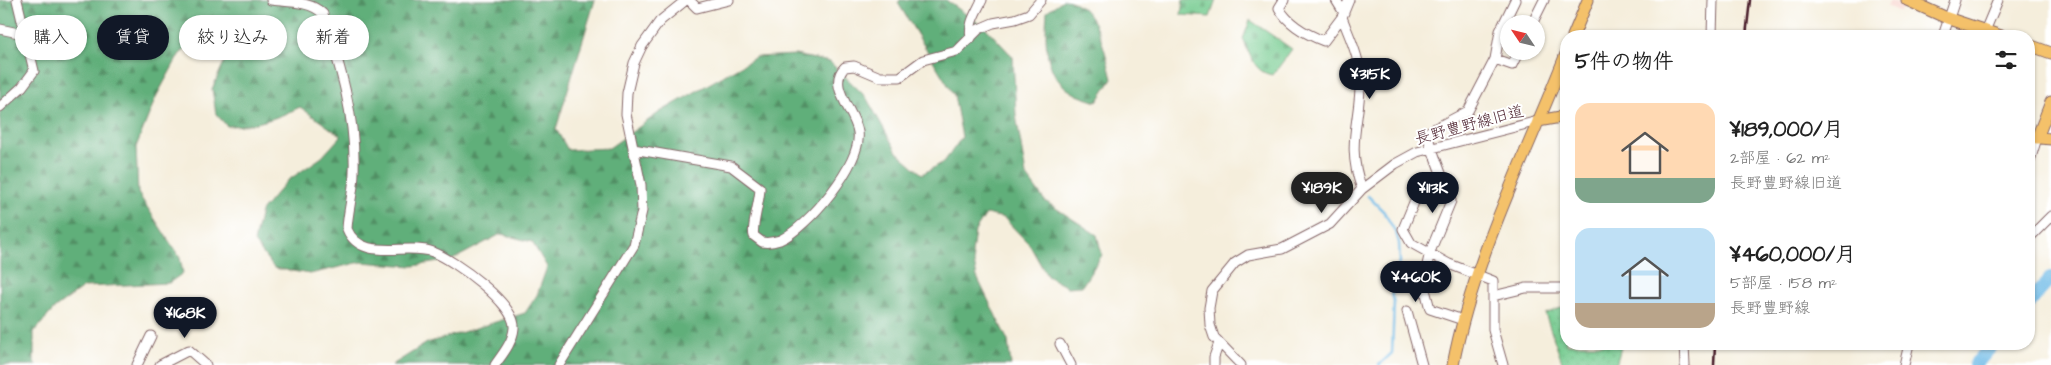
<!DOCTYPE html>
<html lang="ja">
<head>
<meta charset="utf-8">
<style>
	body { margin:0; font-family:"Architects Daughter","Klee One",sans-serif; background:#f6f6f6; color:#222; height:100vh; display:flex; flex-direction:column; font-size:19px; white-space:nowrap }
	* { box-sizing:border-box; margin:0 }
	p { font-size:16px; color:#767676 }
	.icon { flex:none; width:28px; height:28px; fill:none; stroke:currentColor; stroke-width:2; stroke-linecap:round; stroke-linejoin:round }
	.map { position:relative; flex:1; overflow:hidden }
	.side { position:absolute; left:1560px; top:30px; width:475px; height:320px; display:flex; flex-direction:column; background:#fff; border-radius:20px; box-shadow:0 1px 4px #0004 }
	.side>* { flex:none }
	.hud { position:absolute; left:15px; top:15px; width:475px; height:45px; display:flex; gap:10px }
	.needle { width:32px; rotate:305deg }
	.controls { position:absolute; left:1500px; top:15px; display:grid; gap:10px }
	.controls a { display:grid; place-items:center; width:45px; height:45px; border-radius:50%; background:#fff; box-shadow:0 1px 4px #0004; font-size:25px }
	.price { position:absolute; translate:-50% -42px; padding:0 11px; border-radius:18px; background:#111827; color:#fff; font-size:16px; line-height:32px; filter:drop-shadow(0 1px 2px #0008) }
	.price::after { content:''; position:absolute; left:50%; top:30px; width:15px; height:11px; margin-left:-8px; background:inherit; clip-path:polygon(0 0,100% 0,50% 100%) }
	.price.on { background:#222; color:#fff }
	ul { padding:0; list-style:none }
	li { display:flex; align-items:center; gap:15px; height:125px; padding:0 15px }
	li span { display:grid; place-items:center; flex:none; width:140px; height:100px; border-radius:15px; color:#555 }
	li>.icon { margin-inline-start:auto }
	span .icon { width:60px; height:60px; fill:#fffc; stroke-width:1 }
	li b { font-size:21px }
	h2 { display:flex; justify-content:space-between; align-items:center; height:60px; padding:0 15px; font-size:21px }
	.chip { padding:0 18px; border-radius:22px; background:#fff; box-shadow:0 1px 4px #0004; font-size:18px; line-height:45px }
	.chip.on { background:#111827; color:#fff }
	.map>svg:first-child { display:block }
	.built { fill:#f7d0c9 }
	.green { fill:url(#green-dots); stroke:#60755d }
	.forest { fill:url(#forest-firs); stroke:#556752 }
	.cemetery { fill:url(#cemetery-stones); stroke:#60755d }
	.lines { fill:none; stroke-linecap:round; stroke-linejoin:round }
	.stream { stroke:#6cb9e6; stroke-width:2.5 }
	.river { stroke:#6cb9e6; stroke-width:14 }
	.minor-casing { stroke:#866769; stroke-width:11 }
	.major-casing { stroke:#866769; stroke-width:13 }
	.minor { stroke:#fff; stroke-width:9 }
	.major { stroke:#f4c16a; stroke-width:11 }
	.rail { stroke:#4a1f2b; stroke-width:2.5 }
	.labels { text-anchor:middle; stroke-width:4; stroke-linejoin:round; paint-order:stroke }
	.street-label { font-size:16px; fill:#4a1f2b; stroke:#fff }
</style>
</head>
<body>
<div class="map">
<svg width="2051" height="365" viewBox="0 0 2051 365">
	<defs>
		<pattern id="green-dots" width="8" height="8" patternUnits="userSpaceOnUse" patternTransform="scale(1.25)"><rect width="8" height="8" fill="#75cb8f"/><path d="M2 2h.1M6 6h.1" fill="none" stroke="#67ae7c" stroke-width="1.8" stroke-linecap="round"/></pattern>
		<pattern id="forest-firs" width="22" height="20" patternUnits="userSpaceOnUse" patternTransform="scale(1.25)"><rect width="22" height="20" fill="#60af7a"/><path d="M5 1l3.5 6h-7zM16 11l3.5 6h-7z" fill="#518e64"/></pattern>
		<pattern id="cemetery-stones" width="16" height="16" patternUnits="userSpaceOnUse" patternTransform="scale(1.25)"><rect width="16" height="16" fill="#75cb8f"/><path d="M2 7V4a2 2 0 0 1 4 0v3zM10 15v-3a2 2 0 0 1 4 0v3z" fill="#67ae7c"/></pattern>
	</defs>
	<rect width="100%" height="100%" fill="#fff"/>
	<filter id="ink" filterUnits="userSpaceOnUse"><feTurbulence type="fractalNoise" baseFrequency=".02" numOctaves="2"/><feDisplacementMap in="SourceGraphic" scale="10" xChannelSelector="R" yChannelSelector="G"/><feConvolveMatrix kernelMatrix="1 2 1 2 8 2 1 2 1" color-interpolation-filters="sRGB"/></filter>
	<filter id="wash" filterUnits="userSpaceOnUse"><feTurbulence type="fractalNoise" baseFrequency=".0096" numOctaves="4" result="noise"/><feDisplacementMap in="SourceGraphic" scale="20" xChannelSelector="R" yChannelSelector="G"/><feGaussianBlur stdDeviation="1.12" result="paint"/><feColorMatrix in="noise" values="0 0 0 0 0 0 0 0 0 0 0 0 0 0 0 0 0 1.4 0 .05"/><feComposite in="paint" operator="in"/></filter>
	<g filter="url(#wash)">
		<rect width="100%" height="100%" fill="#f5eedc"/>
		<!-- built -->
		<path class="built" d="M1890,0L1903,5L1900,12L1887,6Z"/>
		<!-- green -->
		<path class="green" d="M1566,306V344H1622L1616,365H1563L1545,314Z"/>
		<!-- forest -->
		<path class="forest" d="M0,0H595L556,129L568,150L609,148L660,112L756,57L795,55L830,62L866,97L897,152L922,174L944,162L962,137L954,95L898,3L900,0H946L987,29L1013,57L1016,115L1026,175L1045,201L1097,235L1102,255L1082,286L1067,287L1047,276L1029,244L1004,218L986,214L975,231L972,253L977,277L1008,341L1011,365H392L427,343L525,313L537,295L547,267L532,242L501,234L452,260L413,266L361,262L310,274L274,268L254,242L261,211L287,181L322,157L341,136L300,107C276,119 254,126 227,126L216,114L212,89L240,27L232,17L217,20L179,55L156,97L136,147L138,193L180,258L183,273L169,283L84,287L55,308L34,332V362L37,365H0Z
			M1063,0C1096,0 1106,55 1112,79L1097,102C1089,99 1079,97 1072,92C1043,75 1045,40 1047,11Z"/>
		<!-- cemetery -->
		<path class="cemetery" d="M1183,0H1216L1210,17L1181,15Z
			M1250,20L1292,49L1273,75C1254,73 1250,54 1243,39Z"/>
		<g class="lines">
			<!-- stream -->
			<path class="stream" d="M1368,196L1384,212L1396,233L1399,243L1400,262L1391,288L1394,302L1392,353L1379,365"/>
			<!-- river -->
			<path class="river" d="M2029,303L2051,278
				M1975,365L1993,344"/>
		</g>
	</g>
	<g filter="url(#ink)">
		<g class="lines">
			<defs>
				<path id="minor" d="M271,0C287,2 312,1 323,14C340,65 356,117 354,172C354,191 348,210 347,229C361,263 406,242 433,252C454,260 516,304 514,328C513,342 502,355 495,365
					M689,0L697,8L729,0
					M1284,0L1279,8C1288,24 1308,35 1324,41L1342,17
					M1336,0L1344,13
					M1349,0L1342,17C1348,34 1358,53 1360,72C1363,116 1344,142 1362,189
					M1532,24L1544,0
					M0,29L23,34
					M1985,31L1998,0
					M1712,36L1713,0
					M1943,36L1955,0
					M971,38C968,23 976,13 982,0
					M1495,59L1512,65L1519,51
					M0,107L22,87L34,71L17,0
					M633,149L731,166L760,188C760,201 751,228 754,236L762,242C768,243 774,242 780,240C807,228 863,163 858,132C855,111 826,86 845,67L854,66L880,77H900L923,60L957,51L979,29L993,23L1015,19L1029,14L1041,0
					M2029,164L2037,138
					M1442,176L1451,201L1430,252L1423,282L1430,309L1463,320
					M2029,238L2051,216
					M1493,296L1526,288H1566
					M1407,311L1422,365
					M1060,344L1071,365
					M1684,344L1685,365
					M137,365L151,336
					M160,365L189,350L206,365
					M559,365L634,245L642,211L641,185L626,114L627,93L634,63L642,46L660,21L686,0
					M1214,365V357L1219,343
					M1241,365L1214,337L1210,325L1209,308L1212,291L1235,263L1248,255L1282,249L1330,224L1362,189L1395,164L1417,152L1538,121
					M1503,365L1493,330V281L1449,264L1411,243L1403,229L1422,183L1442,176L1426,133L1468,111L1495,59L1500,31L1515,0
					M1904,365L1909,344"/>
				<path id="major" d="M1907,0L1947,18L2001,36
					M1573,36L1588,0
					M2029,45L2051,53
					M1538,121L1566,116
					M2029,137L2051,139
					M2037,138L2051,102
					M1453,365C1474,256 1526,156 1566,54"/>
			</defs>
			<!-- minor casing -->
			<use href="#minor" class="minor-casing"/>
			<!-- major casing -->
			<use href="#major" class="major-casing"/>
			<!-- minor -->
			<use href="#minor" class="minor"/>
			<!-- major -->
			<use href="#major" class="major"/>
			<!-- rail -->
			<path class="rail" d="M1746,36L1750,0
				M1714,365L1715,344"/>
		</g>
	</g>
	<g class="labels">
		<!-- street labels -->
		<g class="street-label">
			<text transform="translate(1469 124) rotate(-15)" y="6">長野豊野線旧道</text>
		</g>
	</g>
</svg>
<div class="controls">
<a><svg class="needle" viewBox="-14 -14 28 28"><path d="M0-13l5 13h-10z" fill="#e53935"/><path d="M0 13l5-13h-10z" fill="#767676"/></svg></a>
</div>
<b class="price" style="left:1370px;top:100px">¥315K</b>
<b class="price on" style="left:1322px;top:214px">¥189K</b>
<b class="price" style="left:1433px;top:214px">¥113K</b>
<b class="price" style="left:1416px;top:303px">¥460K</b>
<b class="price" style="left:185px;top:339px">¥168K</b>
<div class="hud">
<a class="chip">購入</a>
<a class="chip on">賃貸</a>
<a class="chip">絞り込み</a>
<a class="chip">新着</a>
</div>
<section class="side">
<h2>5件の物件<svg class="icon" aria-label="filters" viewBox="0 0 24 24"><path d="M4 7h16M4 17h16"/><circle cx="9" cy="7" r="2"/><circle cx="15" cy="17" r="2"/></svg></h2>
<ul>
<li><span style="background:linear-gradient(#ffd9b3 75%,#7fa58c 0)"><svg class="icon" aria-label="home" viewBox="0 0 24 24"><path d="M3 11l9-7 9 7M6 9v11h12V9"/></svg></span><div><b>¥189,000/月</b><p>2部屋 · 62 m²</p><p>長野豊野線旧道</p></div></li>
<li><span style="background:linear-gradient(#bfe0f5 75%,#b9a48a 0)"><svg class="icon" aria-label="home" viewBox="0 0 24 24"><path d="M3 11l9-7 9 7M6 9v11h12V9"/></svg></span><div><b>¥460,000/月</b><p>5部屋 · 158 m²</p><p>長野豊野線</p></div></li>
</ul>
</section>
</div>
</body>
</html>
